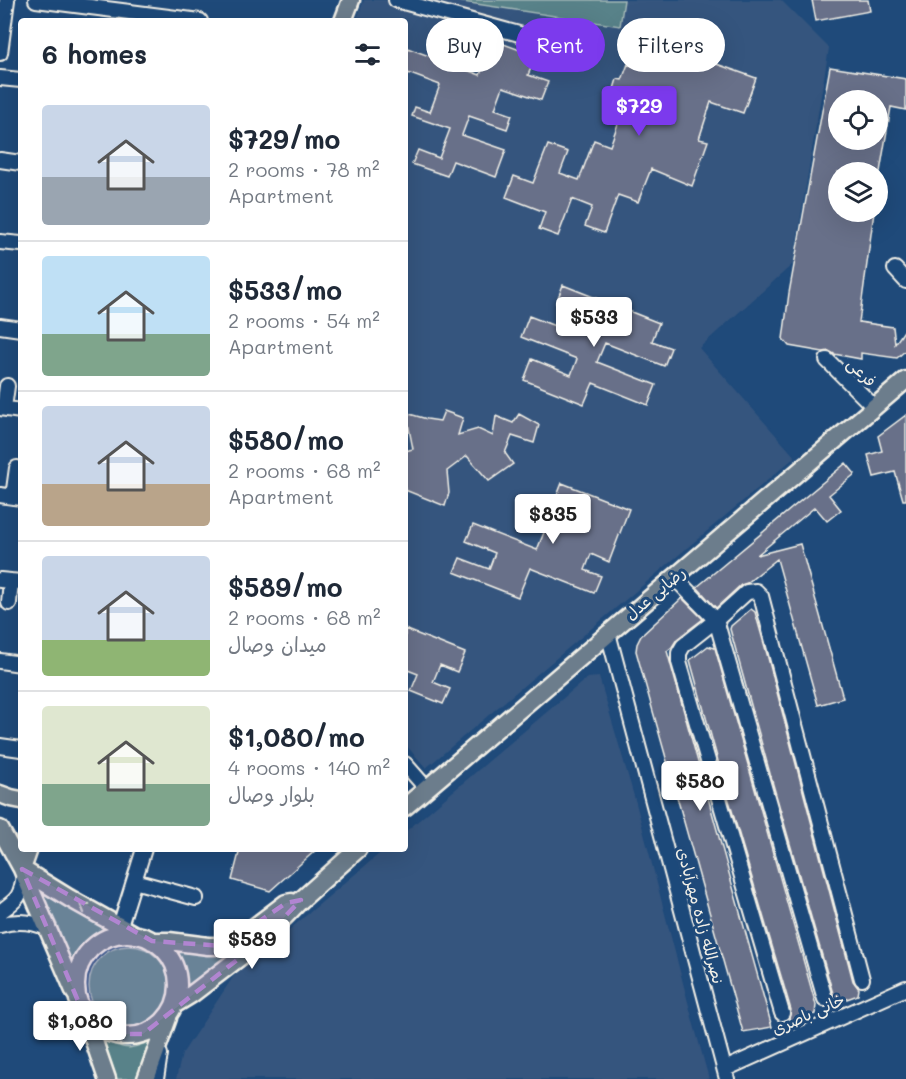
<!DOCTYPE html>
<html lang="en">
<head>
<meta charset="utf-8">
<style>
	body { margin:0; font-family:Mali,"Playpen Sans Arabic",sans-serif; background:#f6f6f7; color:#1f2937; height:100vh; display:flex; flex-direction:column; font-size:22px; white-space:nowrap }
	* { box-sizing:border-box; margin:0 }
	p { font-size:20px; color:#747a83 }
	.icon { flex:none; width:33px; height:33px; fill:none; stroke:currentColor; stroke-width:2; stroke-linecap:round; stroke-linejoin:round }
	.map { position:relative; flex:1; overflow:hidden }
	.sheet { position:absolute; left:18px; top:18px; width:390px; height:834px; display:flex; flex-direction:column; background:#fff; border-radius:6px; box-shadow:0 6px 24px #0002 }
	.sheet>* { flex:none }
	.guide { position:absolute; left:426px; top:18px; width:390px; height:54px; display:flex; gap:12px }
	.tools { position:absolute; left:828px; top:90px; display:grid; gap:12px }
	.tools a { display:grid; place-items:center; width:60px; height:60px; border-radius:50%; background:#fff; box-shadow:0 6px 24px #0002; font-size:30px }
	.price { position:absolute; translate:-50% -51px; padding:0 14px; border-radius:6px; background:#fff; color:#222; font-size:20px; line-height:39px; filter:drop-shadow(0 2px 3px #0008) }
	.price::after { content:''; position:absolute; left:50%; top:36px; width:18px; height:14px; margin-left:-9px; background:inherit; clip-path:polygon(0 0,100% 0,50% 100%) }
	.price.on { background:#7c3aed; color:#fff }
	ul { padding:0; list-style:none }
	li { display:flex; align-items:center; gap:18px; height:150px; padding:0 24px }
	li+li { border-top:2px solid #e0e1e3 }
	li span { display:grid; place-items:center; flex:none; width:168px; height:120px; border-radius:6px; color:#555 }
	li>.icon { margin-inline-start:auto }
	span .icon { width:72px; height:72px; fill:#fffc; stroke-width:1 }
	li b { font-size:26px }
	h2 { display:flex; justify-content:space-between; align-items:center; height:72px; padding:0 24px; font-size:26px }
	.chip { padding:0 21px; border-radius:27px; background:#fff; box-shadow:0 6px 24px #0002; font-size:21px; line-height:54px }
	.chip.on { background:#7c3aed; color:#fff }
	.map>svg:first-child { display:block }
	.built { fill:#35557e }
	.green { fill:#588289; stroke:#a6bab8; stroke-width:1.5 }
	.building { fill:#687089; stroke:#f4f1e8; stroke-width:1.5; fill-rule:evenodd }
	.lines { fill:none; stroke-linecap:round; stroke-linejoin:round }
	.minor-casing { stroke:#f4f1e8; stroke-width:18 }
	.major-casing { stroke:#f4f1e8; stroke-width:21 }
	.minor { stroke:#1f4a7a; stroke-width:14 }
	.major { stroke:#6c7d8c; stroke-width:16 }
	.oneway { stroke:#cbcecc }
	.marked { fill:#b185d1; fill-opacity:0.2; stroke:#b185d1; stroke-width:4.5; stroke-dasharray:12 8; stroke-linejoin:round }
	.labels { text-anchor:middle; stroke-width:6; stroke-linejoin:round; paint-order:stroke }
	.street-label { font-size:16px; fill:#f4f1e8; stroke:#1f4a7a }
</style>
</head>
<body>
<div class="map">
<svg width="906" height="1079" viewBox="0 0 906 1079">
	<rect width="100%" height="100%" fill="#1f4a7a"/>
	<filter id="ink" filterUnits="userSpaceOnUse"><feTurbulence type="fractalNoise" baseFrequency=".0167" numOctaves="2"/><feDisplacementMap in="SourceGraphic" scale="12" xChannelSelector="R" yChannelSelector="G"/><feConvolveMatrix kernelMatrix="1 2 1 2 8 2 1 2 1" color-interpolation-filters="sRGB"/></filter>
	<g filter="url(#ink)">
		<!-- built -->
		<path class="built" d="M364,0H781L829,48L793,264L699,348L795,457L426,768L405,744V21H356Z
			M599,677L636,803L694,1025L709,1079H176L182,1054L233,977L385,849H405V832L587,678Z"/>
		<!-- green -->
		<path class="green" d="M450,0H624L620,26Z
			M33,878C57,899 77,915 107,926C86,939 82,945 71,967L57,924Z
			M172,946L240,948L185,992C186,970 184,965 172,946Z
			M89 986a40 40 0 1 1 80 0a40 40 0 1 1-80 0Z
			M157,1037L140,1079H116L102,1039C128,1052 132,1050 157,1037Z"/>
		<!-- building -->
		<path class="building" d="M812,0H868L870,11L816,21Z
			M493,40L536,56L528,75L548,82L541,100L503,87L495,109L512,115L507,129L469,116L462,135L506,150L496,177L453,161L447,176L412,164L418,150L439,158L450,129L412,116L415,107L430,112L440,85L405,72V47L480,75Z
			M660,44L756,78L743,113L711,102L699,139L708,141L692,186L651,169L638,202L618,195L604,233L585,226L592,207L572,199L558,236L539,229L545,212L506,197L514,176L533,183L548,145L568,152L560,173L579,180L594,140L610,146L619,121L613,119L617,110L611,107L617,89H614L617,79L622,80L628,64L634,67L638,55L644,57L648,47L656,51Z
			M830,67L906,79V110L891,107L880,172H838V212H874L859,322L893,327L895,344L906,328V350L897,358L861,353V359L834,354L829,351L823,352L789,346L783,339L789,293ZM838,100H878V140H838Z
			M563,285L659,323L652,341L671,348L664,366L605,343L597,362L656,385L648,405L593,383L584,404L524,380L532,359L571,375L577,359L521,337L529,316L568,331L576,311L556,303Z
			M444,411L463,418L458,435L478,429L493,436L496,416L513,423L519,414L539,425L534,443L512,436L505,453L513,464L489,481L467,456L447,471L449,493L445,506L405,490V451L413,449L406,413L427,419L440,421Z
			M906,415V500H903L895,472L874,477L868,455L882,451L878,436Z
			M846,463L855,474L829,495L841,510L827,521L815,507L757,555L800,544L843,698L818,705L777,559L747,583L741,585L716,608L697,587Z
			M562,483L629,509L609,562L591,554L585,570L601,576L594,593L530,568L518,597L454,572L460,558L489,569L495,553L466,541L473,525L537,550L556,502L555,501Z
			M682,598L703,619L677,639L672,647L667,651L772,1027L743,1032L636,651L637,644L641,636Z
			M751,609L755,612L767,654L853,981L859,989L858,995L833,1004L834,997L772,781L730,629L731,626Z
			M405,629L465,653L457,672L440,665L433,682L450,689L443,704L411,691L418,674L405,669Z
			M708,646L715,648L816,1005L815,1014L791,1024L789,1018L791,1010L728,797L690,660Z
			M240,849H317L270,891L232,880Z"/>
		<g class="lines">
			<defs>
				<path id="minor" d="M36,0L200,21
					M396,0L588,53
					M0,53L7,0
					M0,78L21,80
					M0,160L21,163
					M0,242L21,244
					M895,269L906,281
					M0,326L21,329
					M827,360L874,407
					M0,408L21,411
					M4,408L7,386
					M0,495L21,498
					M13,497L17,468
					M674,577L716,620L825,999
					M0,580L21,582
					M9,603L11,581
					M608,633L727,1079
					M0,661L21,664
					M0,746L21,749
					M405,764L426,788
					M134,881L196,898
					M0,912C18,899 21,897 24,875
					M0,925C17,920 31,921 47,928
					M120,926L144,849
					M782,1013L679,662V653L683,646L716,620L747,592L756,591L761,596L862,979
					M725,1069L906,988
					M156,1079L160,1054"/>
				<path id="major" d="M343,21L351,0
					M0,794L11,798L21,800
					M405,807L906,380
					M0,829L22,869L75,993
					M22,869L69,898L135,935
					M22,869L29,849
					M76 985a51 51 0 1 1 102 0a51 51 0 1 1-102 0Z
					M152,941H169L208,946H223L237,940L286,903L292,902
					M174,1005L192,994L261,941L301,900L358,849
					M86,1018L107,1079
					M146,1079L168,1018"/>
			</defs>
			<!-- minor casing -->
			<use href="#minor" class="minor-casing"/>
			<!-- major casing -->
			<use href="#major" class="major-casing"/>
			<!-- minor -->
			<use href="#minor" class="minor"/>
			<!-- major -->
			<use href="#major" class="major"/>
		</g>
		<!-- one-way arrows -->
		<defs><path id="oneway-chevron" d="M-2-3.5L2.5 0L-2 3.5" fill="none" stroke-width="1.6" stroke-linecap="round" stroke-linejoin="round" transform="scale(1.5)"/></defs>
		<use class="oneway" href="#oneway-chevron" transform="translate(84 907) rotate(-151)"/>
	</g>
	<!-- marked area -->
	<path class="marked" d="M22,869L152,941L223,946L286,903L301,900L261,941L143,1034H111L96,1026L81,1008Z"/>
	<g class="labels">
		<!-- street labels -->
		<g class="street-label">
			<text transform="translate(862 372) rotate(45)" y="6">فرعی</text>
			<text transform="translate(655 593) rotate(-40)" y="6">رضایی عدل</text>
			<text transform="translate(701 916) rotate(75)" y="6">نصرالله زاده مهرآبادی</text>
			<text transform="translate(808 1014) rotate(-24)" y="6">خانی باصری</text>
		</g>
	</g>
</svg>
<div class="tools">
<a><svg class="icon" aria-label="locate" viewBox="0 0 24 24"><circle cx="12" cy="12" r="6"/><path d="M12 2v4M12 18v4M2 12h4M18 12h4"/></svg></a>
<a><svg class="icon" aria-label="layers" viewBox="0 0 24 24"><path d="M12 4l9 5-9 5-9-5zM3 14l9 5 9-5"/></svg></a>
</div>
<b class="price on" style="left:639px;top:137px">$729</b>
<b class="price" style="left:594px;top:348px">$533</b>
<b class="price" style="left:553px;top:545px">$835</b>
<b class="price" style="left:700px;top:812px">$580</b>
<b class="price" style="left:252px;top:970px">$589</b>
<b class="price" style="left:80px;top:1052px">$1,080</b>
<div class="guide">
<a class="chip">Buy</a>
<a class="chip on">Rent</a>
<a class="chip">Filters</a>
</div>
<section class="sheet">
<h2>6 homes<svg class="icon" aria-label="filters" viewBox="0 0 24 24"><path d="M4 7h16M4 17h16"/><circle cx="9" cy="7" r="2"/><circle cx="15" cy="17" r="2"/></svg></h2>
<ul>
<li><span style="background:linear-gradient(#c9d6e8 60%,#9aa5b1 0)"><svg class="icon" aria-label="home" viewBox="0 0 24 24"><path d="M3 11l9-7 9 7M6 9v11h12V9"/></svg></span><div><b>$729/mo</b><p>2 rooms · 78 m²</p><p>Apartment</p></div></li>
<li><span style="background:linear-gradient(#bfe0f5 65%,#7fa58c 0)"><svg class="icon" aria-label="home" viewBox="0 0 24 24"><path d="M3 11l9-7 9 7M6 9v11h12V9"/></svg></span><div><b>$533/mo</b><p>2 rooms · 54 m²</p><p>Apartment</p></div></li>
<li><span style="background:linear-gradient(#c9d6e8 65%,#b9a48a 0)"><svg class="icon" aria-label="home" viewBox="0 0 24 24"><path d="M3 11l9-7 9 7M6 9v11h12V9"/></svg></span><div><b>$580/mo</b><p>2 rooms · 68 m²</p><p>Apartment</p></div></li>
<li><span style="background:linear-gradient(#c9d6e8 70%,#8fb573 0)"><svg class="icon" aria-label="home" viewBox="0 0 24 24"><path d="M3 11l9-7 9 7M6 9v11h12V9"/></svg></span><div><b>$589/mo</b><p>2 rooms · 68 m²</p><p>میدان وصال</p></div></li>
<li><span style="background:linear-gradient(#dfe7d0 65%,#7fa58c 0)"><svg class="icon" aria-label="home" viewBox="0 0 24 24"><path d="M3 11l9-7 9 7M6 9v11h12V9"/></svg></span><div><b>$1,080/mo</b><p>4 rooms · 140 m²</p><p>بلوار وصال</p></div></li>
</ul>
</section>
</div>
</body>
</html>
